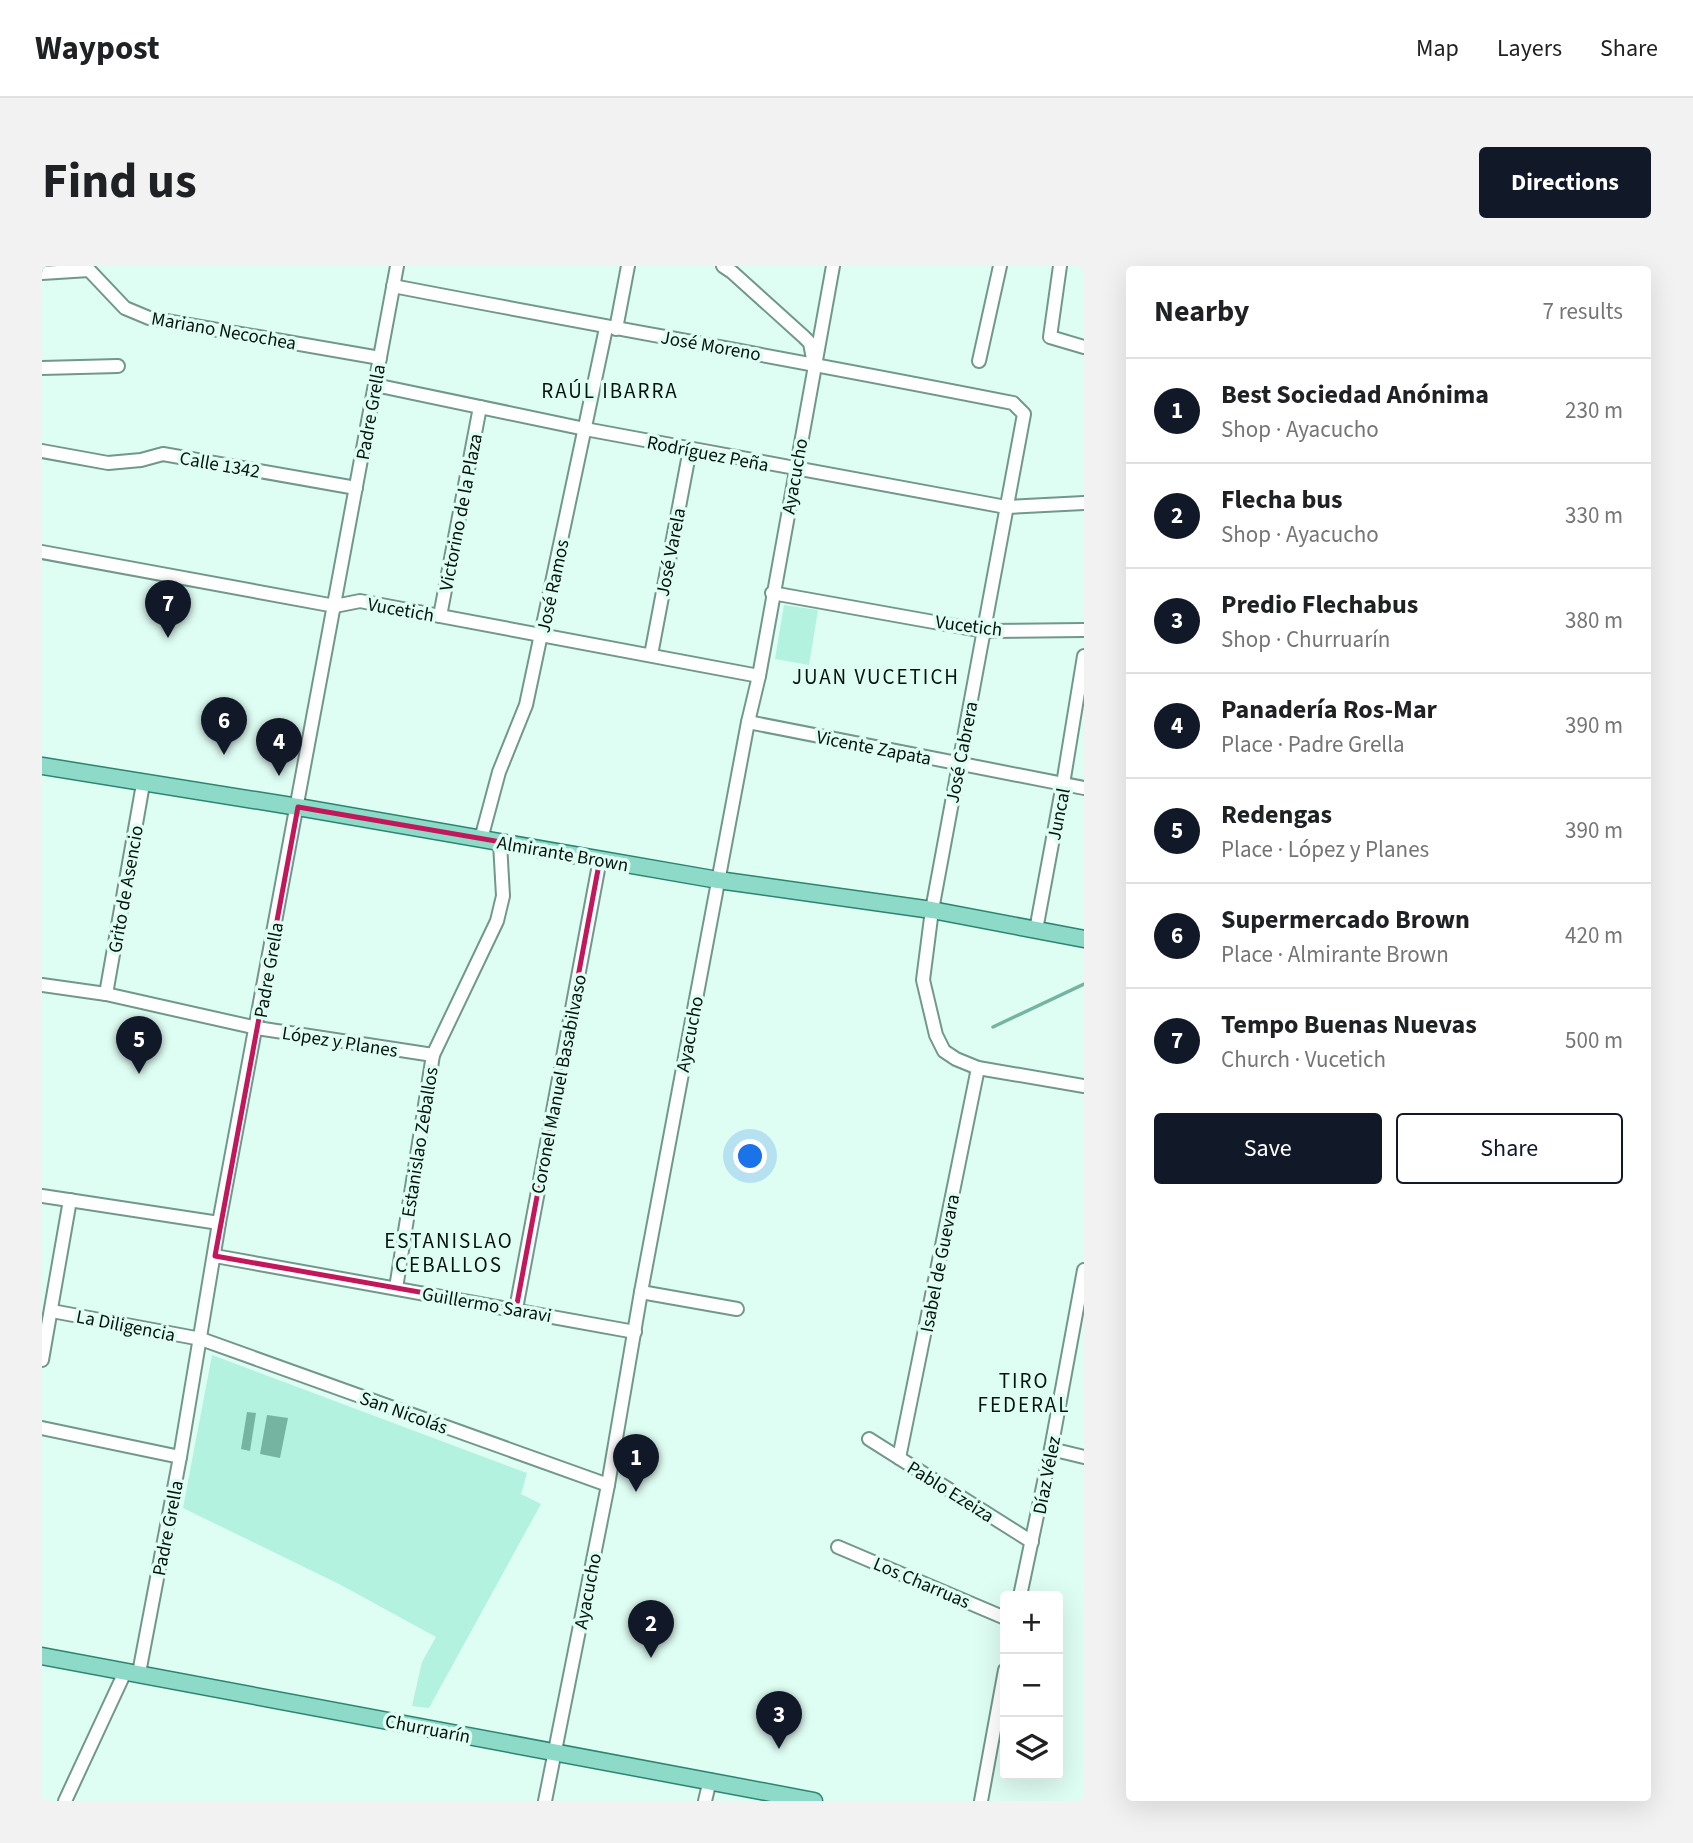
<!DOCTYPE html>
<html lang="en">
<head>
<meta charset="utf-8">
<style>
	:root { --surface:#fff; --page:#f2f2f2; --text:#202124; --muted:#757577; --line:#e0e0e0; --accent:#111827 }
	body { margin:0; font-family:"Source Sans 3",sans-serif; background:var(--page); color:var(--text) }
	.controls { position:absolute; right:21px; bottom:21px; display:grid; overflow:hidden; border-radius:7px; box-shadow:0 7px 28px #0002 }
	.controls button { width:63px; height:63px; display:grid; place-items:center; padding:0; border:0; border-bottom:2px solid var(--line); background:var(--surface); color:var(--text); font:35px sans-serif }
	.you { position:absolute; left:709px; top:891px; width:24px; height:24px; margin:-18px; border:5px solid #fff; border-radius:50%; background:#1a73e8; box-shadow:0 0 0 10px #1a73e833 }
	.badge { display:grid; place-items:center; width:46px; height:46px; border-radius:50%; background:var(--accent); color:#fff; font-size:23px; font-weight:700 }
	.pin { position:absolute; translate:-50% -58px; filter:drop-shadow(0 2px 4px #0008) }
	.pin::after { content:''; position:absolute; top:37px; width:24px; height:21px; background:inherit; clip-path:polygon(0 0,100% 0,50% 100%) }
	.list { margin:0; padding:0; list-style:none }
	h2 { display:flex; justify-content:space-between; align-items:center; height:91px; margin:0; padding:0 28px; font-size:30px }
	h2 small { font-size:23px; font-weight:400; color:var(--muted) }
	.list li { display:grid; grid-template-columns:46px 1fr auto; gap:21px; align-items:center; box-sizing:border-box; height:105px; padding:0 28px; border-top:2px solid var(--line) }
	.list b { display:block; font-size:26px; white-space:nowrap }
	.list p { margin:0; font-size:23px; white-space:nowrap; color:var(--muted) }
	.list em { font-size:23px; font-style:normal; color:var(--muted) }
	.actions { display:flex; gap:14px; padding:21px 28px }
	.actions a { flex:1; padding:16px 0; border:2px solid var(--accent); border-radius:7px; text-align:center; font-size:24px; color:var(--accent) }
	.actions .main { background:var(--accent); color:#fff }
	.icon { flex:none; width:38px; height:38px; fill:none; stroke:currentColor; stroke-width:2; stroke-linecap:round; stroke-linejoin:round }
	.map { position:relative; flex:none; width:1042px; height:1535px; overflow:hidden; border-radius:7px }
	header { display:flex; align-items:center; gap:42px; box-sizing:border-box; height:98px; padding:0 35px; background:var(--surface); border-bottom:2px solid var(--line) }
	header strong { font-size:33px }
	nav { display:flex; gap:38px; margin-inline-start:auto; font-size:24px }
	.intro { display:flex; align-items:center; justify-content:space-between; box-sizing:border-box; height:168px; padding:0 42px }
	h1 { margin:0; font-size:49px }
	.button { padding:18px 32px; border-radius:7px; background:var(--accent); color:#fff; font-size:24px; font-weight:700 }
	main { display:flex; gap:42px; padding:0 42px }
	aside { flex:1; background:var(--surface); border-radius:7px; box-shadow:0 7px 28px #0002 }
	.map>svg:first-child { display:block }
	.green { fill:#b2f2df }
	.water { fill:#74b4a1 }
	.lines { fill:none; stroke-linecap:round; stroke-linejoin:round }
	.stream { stroke:#74b4a1; stroke-width:3.5 }
	.minor-casing { stroke:#72978c; stroke-width:16 }
	.major-casing { stroke:#2d846f; stroke-width:19 }
	.minor { stroke:#fff; stroke-width:12 }
	.major { stroke:#8edac8; stroke-width:16 }
	.marked { fill:none; stroke:#c2185b; stroke-width:5; stroke-linejoin:round }
	.labels { text-anchor:middle; stroke-width:7; stroke-linejoin:round; paint-order:stroke }
	.street-label { font-size:19px; fill:#05130f; stroke:#defdf3 }
	.neighbourhood-label { font-size:21px; letter-spacing:2px; fill:#05130f; stroke:#defdf3 }
</style>
</head>
<body>
<header>
<strong>Waypost</strong>
<nav><a>Map</a><a>Layers</a><a>Share</a></nav>
</header>
<div class="intro"><h1>Find us</h1><a class="button">Directions</a></div>
<main>
<div class="map">
<svg width="1042" height="1535" viewBox="0 0 1042 1535">
	<rect width="100%" height="100%" fill="#defdf3"/>
	<!-- green -->
	<g class="green">
		<polygon points="742,339 776,344 767,399 733,393"/>
		<polygon points="170,1089 485,1207 479,1228 499,1238 387,1442 370,1440 380,1396 394,1371 299,1319 141,1242"/>
	</g>
	<!-- water -->
	<g class="water">
		<polygon points="205,1146 214,1147 208,1185 199,1183"/>
		<polygon points="225,1149 246,1152 238,1192 218,1188"/>
	</g>
	<g class="lines">
		<!-- stream -->
		<polyline class="stream" points="951,761 1042,718"/>
		<!-- minor casing -->
		<g class="minor-casing">
			<g id="minor">
				<polyline points="681,0 690,6 762,71 768,77 771,93"/>
				<polyline points="1018,0 1008,71 1042,81"/>
				<polyline points="0,7 47,4 83,42 107,52 338,92"/>
				<path d="M351 20C558 60 765 96 971 137L982 148 890 644 881 714 894 769 902 785 914 793 936 802 1042 820"/>
				<polyline points="574,63 586,0"/>
				<polyline points="937,95 958,0"/>
				<polyline points="0,102 76,100"/>
				<polyline points="333,119 543,163 964,241 1042,237"/>
				<polyline points="0,185 66,197 99,194 121,188 314,222"/>
				<polyline points="0,286 293,340 318,335 717,410"/>
				<polyline points="730,327 942,365 1042,364"/>
				<polyline points="398,350 438,141"/>
				<polyline points="609,389 648,183"/>
				<polyline points="706,456 1042,522"/>
				<polyline points="439,573 457,506 484,439 564,62"/>
				<polyline points="994,664 1021,518 1042,390"/>
				<polyline points="0,719 64,728 215,762 391,789"/>
				<polyline points="64,728 101,518"/>
				<polyline points="0,930 177,957"/>
				<polyline points="173,990 593,1066"/>
				<polyline points="354,1022 391,789 455,655 461,630 458,577"/>
				<polyline points="599,1026 695,1043"/>
				<polyline points="474,1043 558,593"/>
				<polyline points="10,1045 159,1073 566,1219"/>
				<polyline points="0,1094 28,934"/>
				<polyline points="0,1162 138,1191"/>
				<polyline points="827,1173 990,1276"/>
				<polyline points="1009,1183 1042,1191"/>
				<polyline points="857,1192 936,802"/>
				<polyline points="796,1281 963,1352"/>
				<polyline points="978,1330 1009,1183 1042,1004"/>
				<polyline points="97,1407 138,1191 177,957 355,0"/>
				<polyline points="23,1535 83,1406"/>
				<polyline points="503,1535 566,1219 599,1026 706,456 717,410 791,0"/>
				<polyline points="663,1535 668,1514"/>
				<polyline points="939,1535 963,1404"/>
			</g>
		</g>
		<!-- major casing -->
		<g class="major-casing">
			<g id="major">
				<polyline points="0,500 256,541 676,614 890,644 1042,673"/>
				<polyline points="0,1390 772,1535"/>
			</g>
		</g>
		<!-- minor -->
		<use href="#minor" class="minor"/>
		<!-- major -->
		<use href="#major" class="major"/>
	</g>
	<!-- marked area -->
	<path class="marked" d="M256 541 558 593 474 1043 173 990Z"/>
	<g class="labels">
		<!-- street labels -->
		<g class="street-label">
			<text transform="translate(182 64) rotate(10)" y="7">Mariano Necochea</text>
			<text transform="translate(669 79) rotate(10)" y="7">José Moreno</text>
			<text transform="translate(328 146) rotate(-80)" y="7">Padre Grella</text>
			<text transform="translate(666 187) rotate(11)" y="7">Rodríguez Peña</text>
			<text transform="translate(178 198) rotate(10)" y="7">Calle 1342</text>
			<text transform="translate(752 210) rotate(-80)" y="7">Ayacucho</text>
			<text transform="translate(418 246) rotate(-79)" y="7">Victorino de la Plaza</text>
			<text transform="translate(628 286) rotate(-79)" y="7">José Varela</text>
			<text transform="translate(510 320) rotate(-78)" y="7">José Ramos</text>
			<text transform="translate(359 343) rotate(10)" y="7">Vucetich</text>
			<text transform="translate(927 359) rotate(7)" y="7">Vucetich</text>
			<text transform="translate(832 481) rotate(11)" y="7">Vicente Zapata</text>
			<text transform="translate(919 486) rotate(-79)" y="7">José Cabrera</text>
			<text transform="translate(1016 548) rotate(-79)" y="7">Juncal</text>
			<text transform="translate(521 587) rotate(10)" y="7">Almirante Brown</text>
			<text transform="translate(83 623) rotate(-80)" y="7">Grito de Asencio</text>
			<text transform="translate(226 704) rotate(-80)" y="7">Padre Grella</text>
			<text transform="translate(647 768) rotate(-79)" y="7">Ayacucho</text>
			<text transform="translate(298 775) rotate(9)" y="7">López y Planes</text>
			<text transform="translate(516 818) rotate(-79)" y="7">Coronel Manuel Basabilvaso</text>
			<text transform="translate(377 876) rotate(-81)" y="7">Estanislao Zeballos</text>
			<text transform="translate(897 997) rotate(-79)" y="7">Isabel de Guevara</text>
			<text transform="translate(445 1038) rotate(10)" y="7">Guillermo Saravi</text>
			<text transform="translate(84 1059) rotate(11)" y="7">La Diligencia</text>
			<text transform="translate(362 1146) rotate(20)" y="7">San Nicolás</text>
			<text transform="translate(1004 1209) rotate(-79)" y="7">Díaz Vélez</text>
			<text transform="translate(909 1225) rotate(32)" y="7">Pablo Ezeiza</text>
			<text transform="translate(125 1262) rotate(-79)" y="7">Padre Grella</text>
			<text transform="translate(880 1316) rotate(23)" y="7">Los Charruas</text>
			<text transform="translate(545 1325) rotate(-79)" y="7">Ayacucho</text>
			<text transform="translate(386 1462) rotate(11)" y="7">Churruarín</text>
		</g>
		<!-- neighbourhood labels -->
		<g class="neighbourhood-label">
			<text x="568" y="132">RAÚL IBARRA</text>
			<text x="834" y="418">JUAN VUCETICH</text>
			<text x="407" y="982">ESTANISLAO<tspan x="407" dy="24">CEBALLOS</tspan></text>
			<text x="982" y="1122">TIRO<tspan x="982" dy="24">FEDERAL</tspan></text>
		</g>
	</g>
</svg>
<div class="controls">
<button>+</button>
<button>−</button>
<button><svg class="icon" aria-label="layers" viewBox="0 0 24 24"><path d="M12 4l9 5-9 5-9-5zM3 14l9 5 9-5"/></svg></button>
</div>
<div class="you"></div>
<div class="pin badge" style="left:594px;top:1226px">1</div>
<div class="pin badge" style="left:609px;top:1392px">2</div>
<div class="pin badge" style="left:737px;top:1483px">3</div>
<div class="pin badge" style="left:237px;top:510px">4</div>
<div class="pin badge" style="left:97px;top:808px">5</div>
<div class="pin badge" style="left:182px;top:489px">6</div>
<div class="pin badge" style="left:126px;top:372px">7</div>
</div>
<aside>
<h2>Nearby<small>7 results</small></h2>
<ul class="list">
<li><span class="badge">1</span><div><b>Best Sociedad Anónima</b><p>Shop · Ayacucho</p></div><em>230 m</em></li>
<li><span class="badge">2</span><div><b>Flecha bus</b><p>Shop · Ayacucho</p></div><em>330 m</em></li>
<li><span class="badge">3</span><div><b>Predio Flechabus</b><p>Shop · Churruarín</p></div><em>380 m</em></li>
<li><span class="badge">4</span><div><b>Panadería Ros-Mar</b><p>Place · Padre Grella</p></div><em>390 m</em></li>
<li><span class="badge">5</span><div><b>Redengas</b><p>Place · López y Planes</p></div><em>390 m</em></li>
<li><span class="badge">6</span><div><b>Supermercado Brown</b><p>Place · Almirante Brown</p></div><em>420 m</em></li>
<li><span class="badge">7</span><div><b>Tempo Buenas Nuevas</b><p>Church · Vucetich</p></div><em>500 m</em></li>
</ul>
<div class="actions"><a class="main">Save</a><a>Share</a></div>
</aside>
</main>
</body>
</html>
